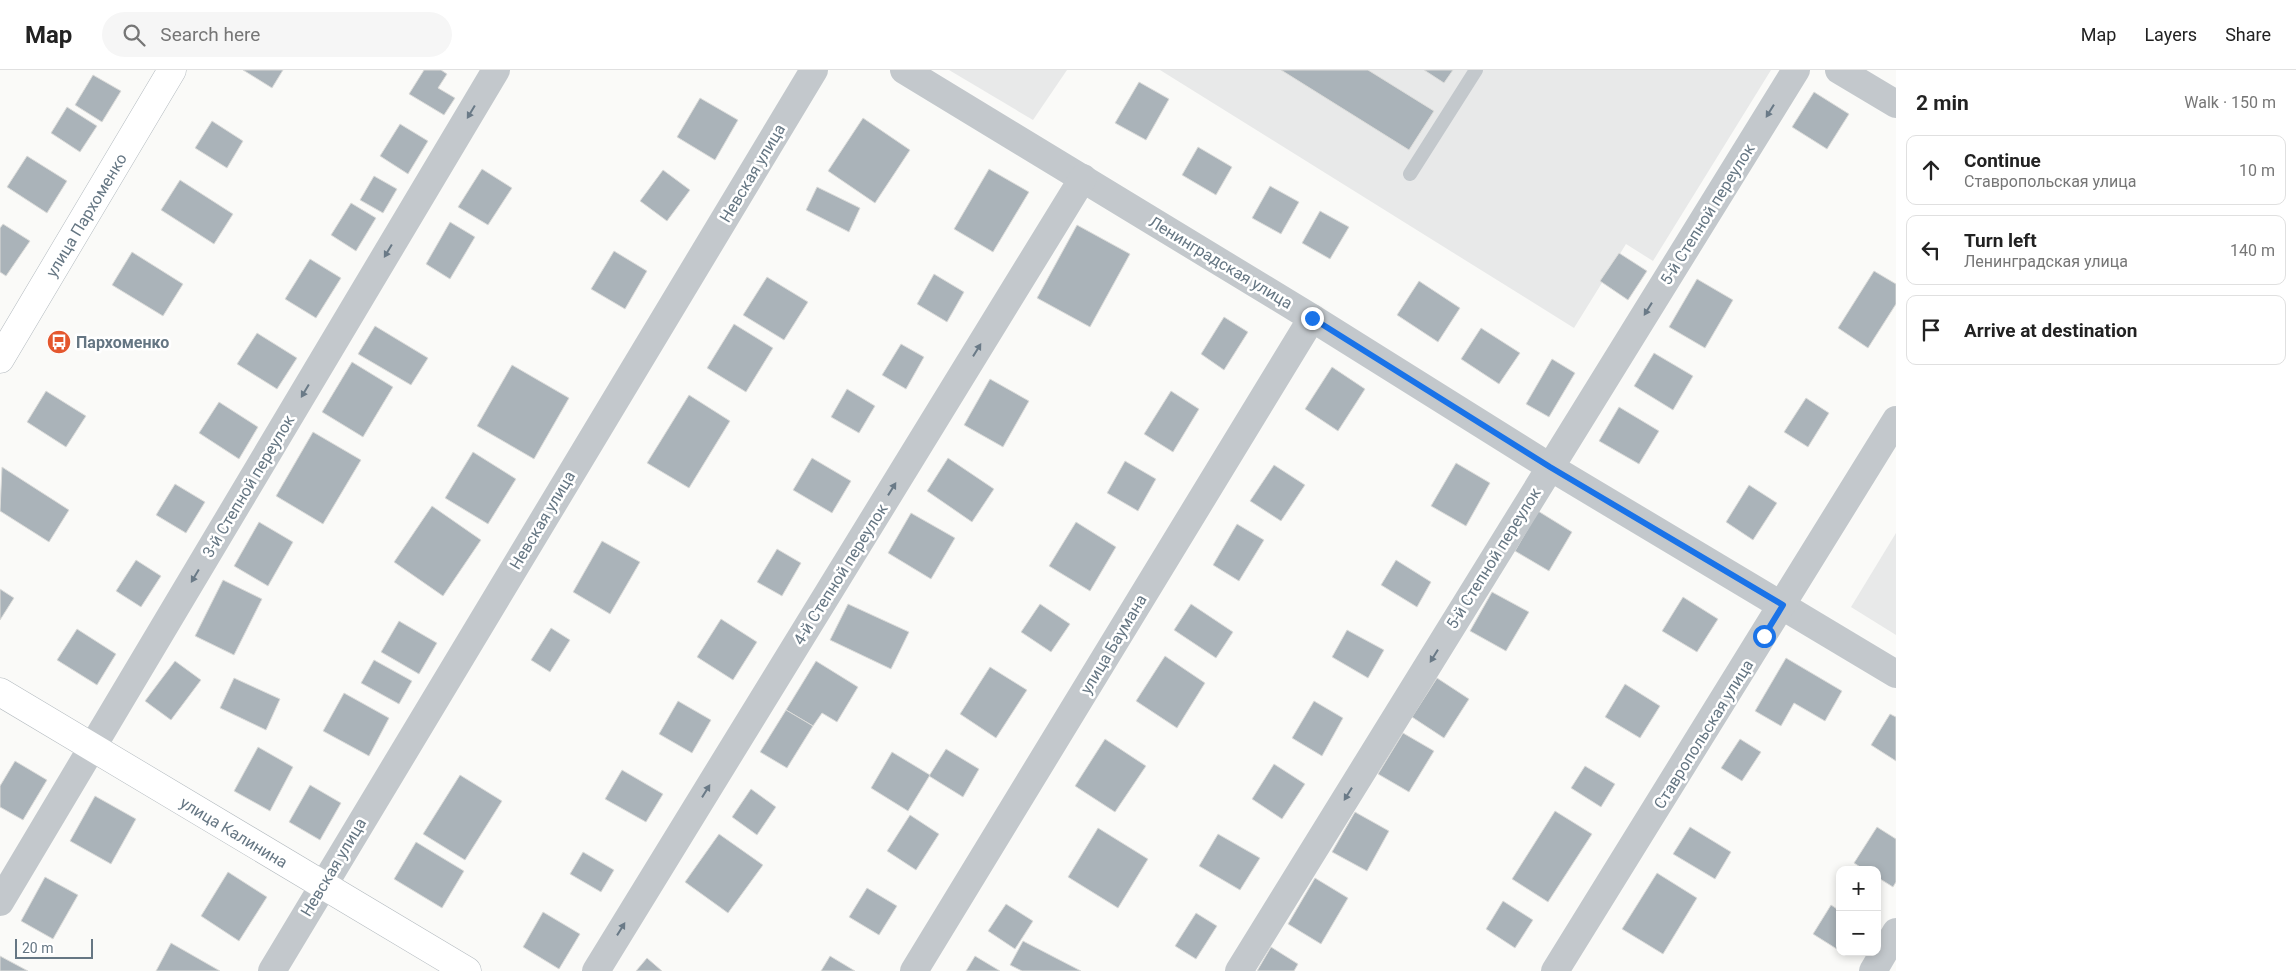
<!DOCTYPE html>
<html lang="en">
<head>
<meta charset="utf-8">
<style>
	:root { --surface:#fff; --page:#f6f6f6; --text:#222; --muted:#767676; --line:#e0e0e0 }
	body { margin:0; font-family:Roboto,sans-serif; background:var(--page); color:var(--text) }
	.controls { position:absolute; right:15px; bottom:15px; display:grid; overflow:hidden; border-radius:10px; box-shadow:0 2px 8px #0003 }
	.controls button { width:45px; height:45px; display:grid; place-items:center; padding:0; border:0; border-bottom:1px solid var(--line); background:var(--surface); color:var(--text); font:25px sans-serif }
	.scale { position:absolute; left:15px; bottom:12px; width:78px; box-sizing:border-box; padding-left:5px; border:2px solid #657683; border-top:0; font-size:14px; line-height:18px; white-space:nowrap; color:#657683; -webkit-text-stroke:4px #fff; paint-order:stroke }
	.stop { position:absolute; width:15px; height:15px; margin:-11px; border:4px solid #1a73e8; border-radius:50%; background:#fff }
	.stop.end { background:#1a73e8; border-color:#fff; box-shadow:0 1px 5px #0008 }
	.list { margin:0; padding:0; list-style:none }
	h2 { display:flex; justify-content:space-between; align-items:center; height:65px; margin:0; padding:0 20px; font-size:21px }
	h2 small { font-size:16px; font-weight:400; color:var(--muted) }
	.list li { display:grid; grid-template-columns:32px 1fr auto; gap:15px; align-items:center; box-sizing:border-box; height:70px; margin:0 10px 10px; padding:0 10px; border:1px solid var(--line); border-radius:10px }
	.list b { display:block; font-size:19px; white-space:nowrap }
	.list p { margin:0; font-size:16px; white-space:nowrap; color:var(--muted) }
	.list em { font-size:16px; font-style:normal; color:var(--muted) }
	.icon { flex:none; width:28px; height:28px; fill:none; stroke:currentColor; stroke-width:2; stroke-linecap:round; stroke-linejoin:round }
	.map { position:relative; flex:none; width:1896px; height:901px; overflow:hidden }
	header { display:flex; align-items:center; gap:30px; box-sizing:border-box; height:70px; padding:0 25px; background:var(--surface); border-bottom:1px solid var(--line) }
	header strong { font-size:24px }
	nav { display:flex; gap:28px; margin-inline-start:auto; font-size:18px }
	.search { width:350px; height:45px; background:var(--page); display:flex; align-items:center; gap:12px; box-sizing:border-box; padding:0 18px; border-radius:28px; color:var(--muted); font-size:19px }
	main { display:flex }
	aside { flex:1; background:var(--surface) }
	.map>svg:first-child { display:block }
	.built { fill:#e8e9e9 }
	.building { fill:#aab3b9; stroke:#dcdcda }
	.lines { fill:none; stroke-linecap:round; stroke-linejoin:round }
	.secondary-casing { stroke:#b3babf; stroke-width:29 }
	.lane { stroke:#c3c8cc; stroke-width:14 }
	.street { stroke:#c3c8cc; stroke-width:28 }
	.secondary { stroke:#fff; stroke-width:28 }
	.oneway { fill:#6a7a87 }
	.route { stroke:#1a73e8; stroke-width:6 }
	.labels { text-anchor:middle; stroke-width:5; stroke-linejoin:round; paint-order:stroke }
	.street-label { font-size:16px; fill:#657683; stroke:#fff }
	.poi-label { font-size:16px; font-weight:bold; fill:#657683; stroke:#fff; text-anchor:start }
</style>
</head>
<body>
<header>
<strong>Map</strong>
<div class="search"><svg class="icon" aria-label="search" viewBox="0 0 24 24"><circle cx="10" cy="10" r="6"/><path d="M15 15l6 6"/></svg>Search here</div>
<nav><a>Map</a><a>Layers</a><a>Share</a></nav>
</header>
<main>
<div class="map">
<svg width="1896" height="901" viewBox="0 0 1896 901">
	<rect width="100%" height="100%" fill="#fafaf8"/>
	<!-- built -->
	<g class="built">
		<polygon points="949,0 1067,0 1033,50"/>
		<polygon points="1160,0 1771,0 1653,191 1626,174 1574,258"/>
		<polygon points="1896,463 1896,565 1851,537"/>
	</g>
	<!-- building -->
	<g class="building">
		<polygon points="243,0 283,0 272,18"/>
		<polygon points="424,0 441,0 447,4 438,18 455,28 444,45 409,24"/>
		<polygon points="1281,0 1368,0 1434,41 1409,80"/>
		<polygon points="1424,0 1453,0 1444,13"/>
		<polygon points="93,5 121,21 102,52 75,35"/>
		<polygon points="1139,12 1169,29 1146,70 1115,53"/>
		<polygon points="1814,22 1849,44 1827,79 1792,57"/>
		<polygon points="700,28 738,50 715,90 677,67"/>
		<polygon points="67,37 97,56 80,82 51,63"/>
		<polygon points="863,48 910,80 875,133 828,101"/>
		<polygon points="212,51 243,71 227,98 195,78"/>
		<polygon points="400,54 428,71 408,104 380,86"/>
		<polygon points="1198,77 1232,97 1216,125 1182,105"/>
		<polygon points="27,86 67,111 47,143 7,117"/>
		<polygon points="482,99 512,118 488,155 458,137"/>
		<polygon points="989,99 1029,122 993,182 954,159"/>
		<polygon points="663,100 690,120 667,151 640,131"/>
		<polygon points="374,106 397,119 383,143 360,130"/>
		<polygon points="180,110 233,144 214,174 161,140"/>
		<polygon points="1270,116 1299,132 1281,164 1252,148"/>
		<polygon points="817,117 860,138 849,162 806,140"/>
		<polygon points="351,133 376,148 356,181 331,165"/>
		<polygon points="1320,141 1349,157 1330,189 1302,173"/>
		<polygon points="450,152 475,167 450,209 426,194"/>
		<polygon points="3,154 30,171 6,206 0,202 0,158"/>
		<polygon points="1077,155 1130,184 1090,257 1037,228"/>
		<polygon points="614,181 647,201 625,239 591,219"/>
		<polygon points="132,182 183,214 163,246 112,215"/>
		<polygon points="1619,183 1647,201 1628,230 1600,211"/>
		<polygon points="310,189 341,208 316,248 285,229"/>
		<polygon points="1874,201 1896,214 1896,234 1868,278 1838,258"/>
		<polygon points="934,204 964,222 947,252 917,234"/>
		<polygon points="767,207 808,232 784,270 743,245"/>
		<polygon points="1697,209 1733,230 1705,278 1669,257"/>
		<polygon points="1419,211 1460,238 1438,272 1397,245"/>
		<polygon points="1224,247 1248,262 1224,300 1201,284"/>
		<polygon points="734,254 773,278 746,322 707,298"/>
		<polygon points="375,256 428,288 411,315 358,284"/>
		<polygon points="1481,258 1520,283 1499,314 1461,289"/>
		<polygon points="257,263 297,288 277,319 237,294"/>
		<polygon points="901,274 924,287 906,319 882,305"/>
		<polygon points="1654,283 1693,306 1673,340 1634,316"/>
		<polygon points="1552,289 1575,303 1549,347 1526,334"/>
		<polygon points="352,292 393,317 363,367 322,342"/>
		<polygon points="512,295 569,328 534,389 477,356"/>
		<polygon points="1332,297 1365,319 1338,361 1305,339"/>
		<polygon points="990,309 1029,331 1003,377 964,355"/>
		<polygon points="847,319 875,336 859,363 831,347"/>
		<polygon points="46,321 86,346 66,377 27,352"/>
		<polygon points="1171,321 1199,339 1173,382 1144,364"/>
		<polygon points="689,325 730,351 689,418 647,393"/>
		<polygon points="1806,328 1829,343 1808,377 1784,362"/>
		<polygon points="219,332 258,357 239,389 199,363"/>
		<polygon points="1619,337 1659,361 1639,394 1599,371"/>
		<polygon points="313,362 361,390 323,454 276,426"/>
		<polygon points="473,382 516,409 488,454 445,428"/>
		<polygon points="812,388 851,411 832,443 793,420"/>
		<polygon points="948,388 994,419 972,452 927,421"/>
		<polygon points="1125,391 1156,409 1138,441 1107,423"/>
		<polygon points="1456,393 1490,413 1466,456 1431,436"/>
		<polygon points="1274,395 1305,415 1281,451 1250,431"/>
		<polygon points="2,397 69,440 49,472 0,441"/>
		<polygon points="175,414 205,432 186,463 156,445"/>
		<polygon points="1749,415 1777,433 1753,470 1726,452"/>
		<polygon points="432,436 481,470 443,526 394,492"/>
		<polygon points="1538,441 1572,462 1549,501 1515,481"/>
		<polygon points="911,443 955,468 931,509 888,483"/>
		<polygon points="259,452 293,472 268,516 234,496"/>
		<polygon points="1076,452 1116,477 1090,521 1049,496"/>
		<polygon points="1237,454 1264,470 1239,511 1213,495"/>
		<polygon points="602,471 640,492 610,544 573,522"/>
		<polygon points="777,479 801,493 782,526 757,512"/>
		<polygon points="136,490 161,506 141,537 116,521"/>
		<polygon points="1396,490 1431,512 1417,537 1381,515"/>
		<polygon points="223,510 262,529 234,585 195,566"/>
		<polygon points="0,519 14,528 0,550"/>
		<polygon points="1492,522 1529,542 1506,581 1470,561"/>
		<polygon points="1683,527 1718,549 1697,582 1662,561"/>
		<polygon points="848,534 909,562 891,599 830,570"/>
		<polygon points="1040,534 1070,554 1051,582 1021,562"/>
		<polygon points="1191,534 1233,562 1216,588 1174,560"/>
		<polygon points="721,549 757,572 733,610 697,587"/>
		<polygon points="399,551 437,573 419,604 381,582"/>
		<polygon points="551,558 570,570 550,602 531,590"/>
		<polygon points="77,559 116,584 97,615 57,590"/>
		<polygon points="1347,560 1384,580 1368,608 1332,587"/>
		<polygon points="1165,586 1205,613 1177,658 1136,631"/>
		<polygon points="1786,588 1842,621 1825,651 1794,633 1781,656 1755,641"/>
		<polygon points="374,590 412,611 399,634 361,613"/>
		<polygon points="175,591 201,610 171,650 145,631"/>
		<polygon points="816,591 858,617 837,652 822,643 813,656 786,640"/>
		<polygon points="990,597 1027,620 996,668 960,644"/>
		<polygon points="234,608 280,629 266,660 220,638"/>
		<polygon points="1437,608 1469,629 1444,668 1412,647"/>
		<polygon points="1625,614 1660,636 1640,668 1605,647"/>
		<polygon points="344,623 389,648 369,686 323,661"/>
		<polygon points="678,631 711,650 692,683 659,664"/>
		<polygon points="1314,631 1343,648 1322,686 1292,668"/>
		<polygon points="786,640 813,656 787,698 760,682"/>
		<polygon points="1890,644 1896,647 1896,691 1871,675"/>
		<polygon points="1403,663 1434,681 1409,722 1378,704"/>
		<polygon points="1105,669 1146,696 1115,742 1075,716"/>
		<polygon points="1740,669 1761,682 1742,711 1721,698"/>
		<polygon points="258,677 293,697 270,741 234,721"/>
		<polygon points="946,679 979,699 963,727 929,706"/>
		<polygon points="892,682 930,705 908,741 871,718"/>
		<polygon points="15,691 47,710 23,750 0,737 0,716"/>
		<polygon points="1274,694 1305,714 1282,749 1252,729"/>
		<polygon points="1585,696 1615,714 1601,737 1571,718"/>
		<polygon points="622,700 663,724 646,752 605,729"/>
		<polygon points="460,705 502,731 465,790 423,764"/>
		<polygon points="310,715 341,733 320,770 289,752"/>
		<polygon points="751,719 776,737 757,765 732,747"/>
		<polygon points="95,726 136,749 111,794 70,771"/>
		<polygon points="1555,741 1592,764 1548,832 1512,809"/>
		<polygon points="1355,742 1389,761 1367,801 1332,782"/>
		<polygon points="910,745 939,764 916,800 887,781"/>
		<polygon points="1690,757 1731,782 1715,809 1673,784"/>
		<polygon points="1877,757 1896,769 1896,812 1893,817 1877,807 1877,800 1865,800 1854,793"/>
		<polygon points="1098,758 1148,789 1118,838 1068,807"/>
		<polygon points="719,764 763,795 728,843 685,812"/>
		<polygon points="1218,764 1260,788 1240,820 1199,796"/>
		<polygon points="416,772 464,801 442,838 394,809"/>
		<polygon points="583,782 614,800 601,822 570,804"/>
		<polygon points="228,802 267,827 239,871 201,846"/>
		<polygon points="1657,803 1697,828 1663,884 1622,859"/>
		<polygon points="45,807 78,825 53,869 21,851"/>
		<polygon points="1315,808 1348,828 1321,874 1288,854"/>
		<polygon points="867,818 897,836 879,865 849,847"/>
		<polygon points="1503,831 1533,850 1515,878 1486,859"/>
		<polygon points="1006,834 1033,851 1015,879 988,861"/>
		<polygon points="1831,835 1840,841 1840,881 1813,864"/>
		<polygon points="543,842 580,864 559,899 523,877"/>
		<polygon points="1196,843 1217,856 1196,889 1175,876"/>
		<polygon points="1023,871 1081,901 1022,901 1010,895"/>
		<polygon points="171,873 220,901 156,901"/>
		<polygon points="1271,877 1298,894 1294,901 1257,901"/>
		<polygon points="0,886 28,901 0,901"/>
		<polygon points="830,886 855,901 821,901"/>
		<polygon points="975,886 1000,901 966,901"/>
		<polygon points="647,888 662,901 636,901"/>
	</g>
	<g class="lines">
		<!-- secondary casing -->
		<g class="secondary-casing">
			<g id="secondary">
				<polyline points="0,289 172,0"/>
				<polyline points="0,622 467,901"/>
			</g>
		</g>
		<!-- lane -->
		<polyline class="lane" points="1410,104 1476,0"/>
		<!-- street -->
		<g class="street">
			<polyline points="904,0 1312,248 1550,397 1896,604"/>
			<polyline points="1839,0 1896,34"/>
			<polyline points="0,832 496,0"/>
			<polyline points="272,901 814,0"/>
			<polyline points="596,901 1083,108"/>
			<polyline points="914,901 1312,248"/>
			<polyline points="1239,901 1796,0"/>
			<polyline points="1555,901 1896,350"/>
			<polyline points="1873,901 1896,862"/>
		</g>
		<!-- secondary -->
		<use href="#secondary" class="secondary"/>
	</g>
	<!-- one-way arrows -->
	<defs><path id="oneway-solid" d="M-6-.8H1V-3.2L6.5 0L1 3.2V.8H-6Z" transform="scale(1.25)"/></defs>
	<g class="oneway">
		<use href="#oneway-solid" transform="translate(1770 41) rotate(122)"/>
		<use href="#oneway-solid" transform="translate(471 42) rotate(121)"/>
		<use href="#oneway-solid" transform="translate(388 181) rotate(121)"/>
		<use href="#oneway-solid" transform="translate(1648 239) rotate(122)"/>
		<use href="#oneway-solid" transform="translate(977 280) rotate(-58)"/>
		<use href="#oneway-solid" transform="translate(305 321) rotate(121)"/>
		<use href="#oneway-solid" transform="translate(892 419) rotate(-58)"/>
		<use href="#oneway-solid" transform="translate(195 506) rotate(121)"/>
		<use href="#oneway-solid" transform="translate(1434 586) rotate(122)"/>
		<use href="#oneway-solid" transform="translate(706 721) rotate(-58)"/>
		<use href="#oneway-solid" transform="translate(1348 724) rotate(122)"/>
		<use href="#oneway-solid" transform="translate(621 859) rotate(-58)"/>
	</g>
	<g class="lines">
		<!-- route -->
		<polyline class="route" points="1312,248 1550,397 1783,535 1764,566"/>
	</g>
	<!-- icons -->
	<defs>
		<g id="bus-disc" transform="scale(1.25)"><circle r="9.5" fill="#e4572e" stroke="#fff"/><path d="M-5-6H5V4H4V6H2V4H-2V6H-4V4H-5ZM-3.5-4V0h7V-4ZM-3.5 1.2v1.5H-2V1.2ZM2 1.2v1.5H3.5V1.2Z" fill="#fff"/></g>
	</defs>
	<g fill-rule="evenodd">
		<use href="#bus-disc" x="59" y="272"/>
	</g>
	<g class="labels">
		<!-- street labels -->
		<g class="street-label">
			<text transform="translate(752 103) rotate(-59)" y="6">Невская улица</text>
			<text transform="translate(1707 144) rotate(-58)" y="6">5-й Степной переулок</text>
			<text transform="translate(86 145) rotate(-59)" y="6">улица Пархоменко</text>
			<text transform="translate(1221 192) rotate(31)" y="6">Ленинградская улица</text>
			<text transform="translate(248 416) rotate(-59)" y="6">3-й Степной переулок</text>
			<text transform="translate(542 450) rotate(-59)" y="6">Невская улица</text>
			<text transform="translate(1493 488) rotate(-58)" y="6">5-й Степной переулок</text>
			<text transform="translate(840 504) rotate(-58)" y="6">4-й Степной переулок</text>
			<text transform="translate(1113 574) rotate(-59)" y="6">улица Баумана</text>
			<text transform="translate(1703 664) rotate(-58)" y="6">Ставропольская улица</text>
			<text transform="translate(234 762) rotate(31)" y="6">улица Калинина</text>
			<text transform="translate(333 797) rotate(-59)" y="6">Невская улица</text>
		</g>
		<!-- poi labels -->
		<g class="poi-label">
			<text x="76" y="278">Пархоменко</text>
		</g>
	</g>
</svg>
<div class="controls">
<button>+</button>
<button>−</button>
</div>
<div class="scale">20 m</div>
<div class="stop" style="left:1764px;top:566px"></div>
<div class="stop end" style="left:1312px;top:248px"></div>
</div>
<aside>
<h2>2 min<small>Walk · 150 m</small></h2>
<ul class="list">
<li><svg class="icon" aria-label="ahead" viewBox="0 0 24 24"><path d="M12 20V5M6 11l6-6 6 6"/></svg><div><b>Continue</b><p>Ставропольская улица</p></div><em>10 m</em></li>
<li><svg class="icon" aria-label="left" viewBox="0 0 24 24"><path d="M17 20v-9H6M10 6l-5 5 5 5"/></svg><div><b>Turn left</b><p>Ленинградская улица</p></div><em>140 m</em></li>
<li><svg class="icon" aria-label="arrive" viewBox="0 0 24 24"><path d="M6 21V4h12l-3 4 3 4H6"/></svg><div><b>Arrive at destination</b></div></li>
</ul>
</aside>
</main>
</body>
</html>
